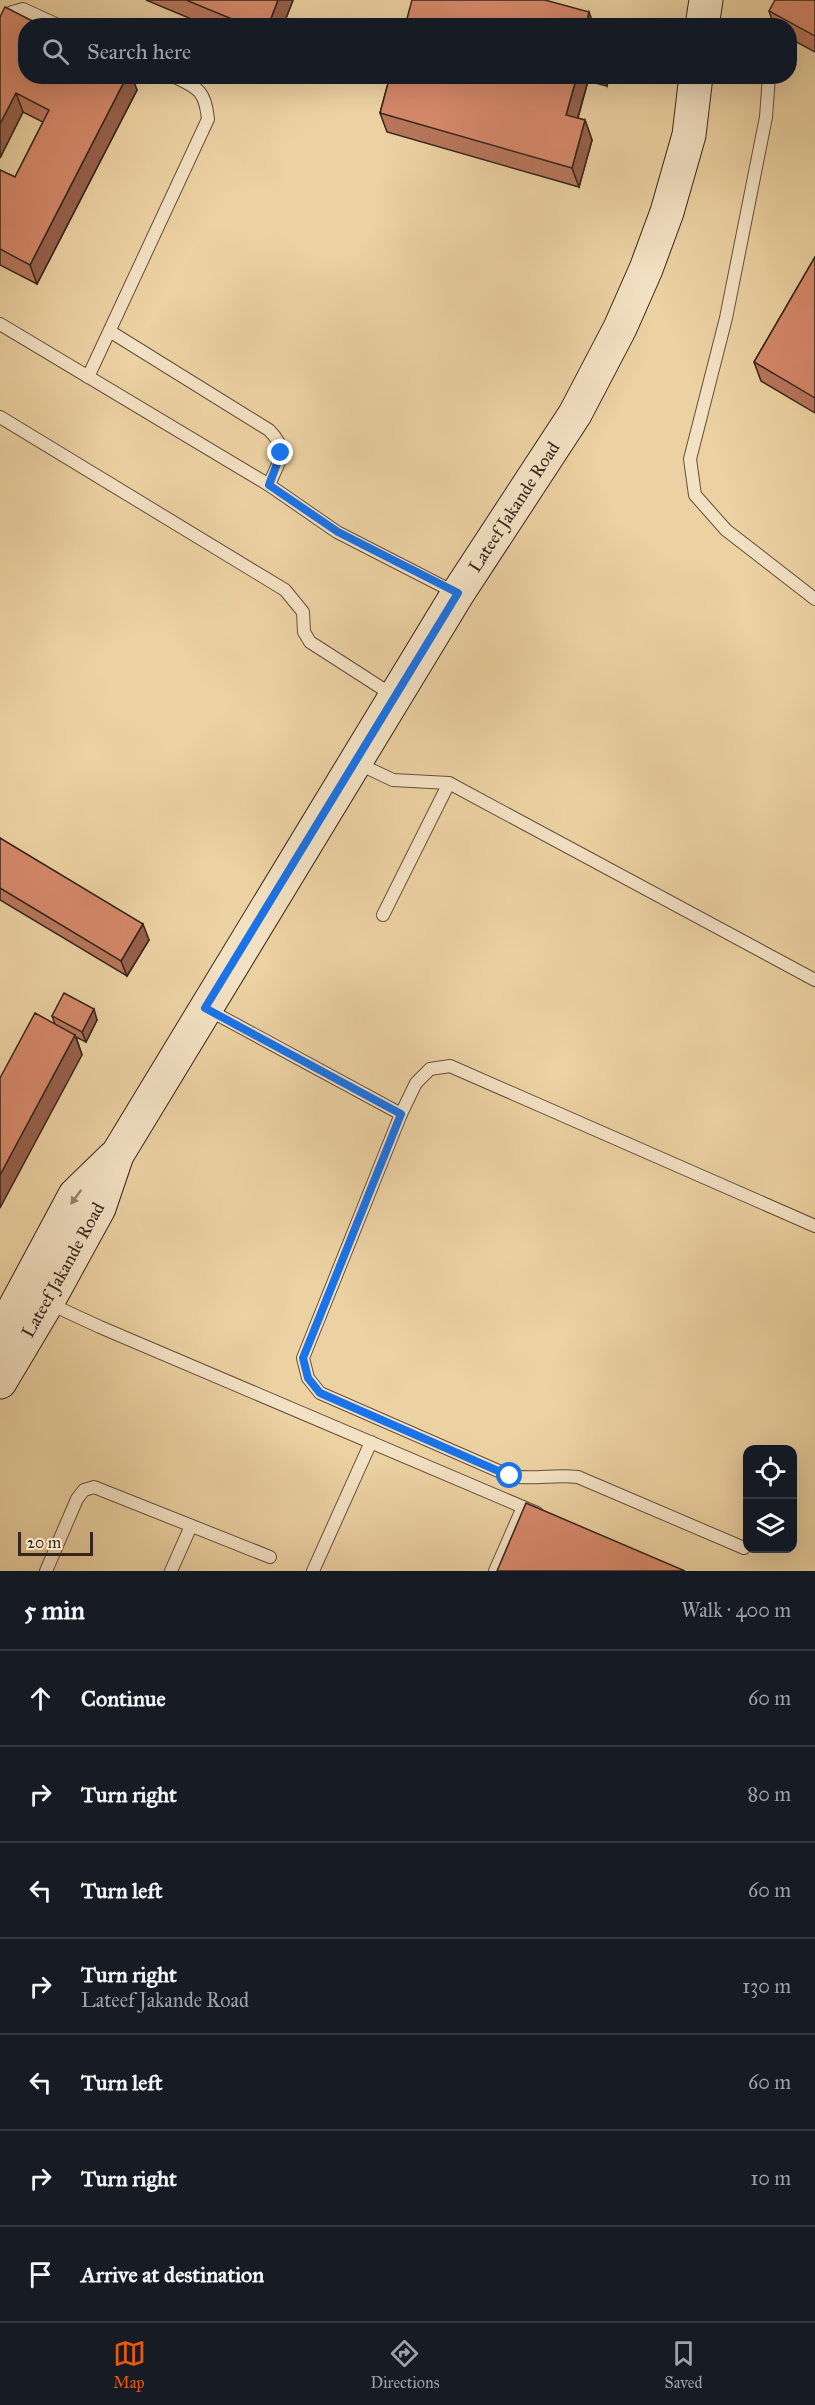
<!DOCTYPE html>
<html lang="en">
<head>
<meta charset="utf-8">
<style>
	:root { --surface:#171b24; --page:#242831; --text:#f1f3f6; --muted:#9ea1a6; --line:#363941; --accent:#ea580c }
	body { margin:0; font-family:"IM FELL Great Primer",serif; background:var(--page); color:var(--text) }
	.controls { position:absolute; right:18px; bottom:18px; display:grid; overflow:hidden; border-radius:12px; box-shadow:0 6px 24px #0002 }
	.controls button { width:54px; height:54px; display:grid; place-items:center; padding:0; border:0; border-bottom:2px solid var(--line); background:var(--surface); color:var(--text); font:30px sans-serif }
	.scale { position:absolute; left:18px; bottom:15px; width:75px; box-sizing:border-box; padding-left:6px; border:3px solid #36251a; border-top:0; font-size:16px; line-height:21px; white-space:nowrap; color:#36251a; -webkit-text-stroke:4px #f3e1c3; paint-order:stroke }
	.stop { position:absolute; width:18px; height:18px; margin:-14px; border:4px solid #1a73e8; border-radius:50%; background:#fff }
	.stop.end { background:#1a73e8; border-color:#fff; box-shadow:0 2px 6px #0008 }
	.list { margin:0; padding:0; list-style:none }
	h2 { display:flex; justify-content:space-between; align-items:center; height:78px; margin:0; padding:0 24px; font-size:26px }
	h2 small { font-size:20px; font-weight:400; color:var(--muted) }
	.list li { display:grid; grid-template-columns:39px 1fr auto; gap:18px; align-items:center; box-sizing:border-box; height:96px; padding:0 24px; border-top:2px solid var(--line) }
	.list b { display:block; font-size:22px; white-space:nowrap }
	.list p { margin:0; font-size:20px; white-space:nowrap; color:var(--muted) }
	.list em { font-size:20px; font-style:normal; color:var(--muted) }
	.icon { flex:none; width:33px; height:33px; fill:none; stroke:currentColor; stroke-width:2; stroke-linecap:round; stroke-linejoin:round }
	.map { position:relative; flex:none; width:815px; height:1571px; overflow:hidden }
	.search { position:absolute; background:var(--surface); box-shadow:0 6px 24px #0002; left:18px; right:18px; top:18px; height:66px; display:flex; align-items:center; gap:15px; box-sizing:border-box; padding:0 21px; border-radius:24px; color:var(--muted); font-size:22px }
	.sheet { height:750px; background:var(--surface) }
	nav { display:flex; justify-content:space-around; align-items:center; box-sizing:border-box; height:84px; border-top:2px solid var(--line); background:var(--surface); font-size:16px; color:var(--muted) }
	nav a { display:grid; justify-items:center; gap:3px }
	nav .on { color:var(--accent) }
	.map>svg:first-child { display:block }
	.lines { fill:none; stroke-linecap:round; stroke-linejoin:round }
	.service-casing { stroke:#64503c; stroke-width:14 }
	.secondary-casing { stroke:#36251a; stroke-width:35 }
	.service { stroke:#f3e1c3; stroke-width:12 }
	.secondary { stroke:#f3e1c3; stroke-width:33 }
	.wall { fill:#b8765c; stroke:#36251a; stroke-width:1.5 }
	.shaded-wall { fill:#96604b; stroke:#36251a; stroke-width:1.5 }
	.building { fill:#d6896b; stroke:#36251a; stroke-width:1.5 }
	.oneway { fill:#94836e }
	.route { stroke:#1a73e8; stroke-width:8 }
	.labels { text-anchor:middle; stroke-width:4.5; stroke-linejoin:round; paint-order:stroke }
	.street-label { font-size:18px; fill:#36251a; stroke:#f3e1c3 }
</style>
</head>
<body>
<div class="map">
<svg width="815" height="1571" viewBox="0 0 815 1571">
	<rect width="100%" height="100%" fill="#ecd1a2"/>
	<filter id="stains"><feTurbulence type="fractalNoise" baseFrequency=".00333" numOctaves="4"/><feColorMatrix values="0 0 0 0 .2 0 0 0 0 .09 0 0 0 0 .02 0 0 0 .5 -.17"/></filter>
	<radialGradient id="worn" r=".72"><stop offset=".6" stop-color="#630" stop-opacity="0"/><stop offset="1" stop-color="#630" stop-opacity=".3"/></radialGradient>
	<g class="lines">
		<!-- service casing -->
		<g class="service-casing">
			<g id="service">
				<polyline points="0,37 12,12 23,9 60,26"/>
				<polyline points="769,76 766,117 726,318 690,459 695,495 726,530 815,599"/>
				<polyline points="0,324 269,485 337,532 456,593"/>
				<path d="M111 332 269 430C290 451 279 460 269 485"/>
				<path d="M88 377 208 119C205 90 198 88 173 76"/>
				<polyline points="0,417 285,590 303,612 304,632 310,642 394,696"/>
				<polyline points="357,763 393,780 449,783 815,980"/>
				<polyline points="383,915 449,783"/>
				<polyline points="207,1009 401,1114"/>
				<polyline points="48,1303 100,1327 537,1513"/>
				<path d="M744 1548 578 1477C555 1474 533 1480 510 1476L320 1393 308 1378 303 1358 401 1114 416 1083 430 1069 450 1066 815 1226"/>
				<polyline points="46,1571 77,1499 84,1490 94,1487 270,1557"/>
				<polyline points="171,1571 191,1526"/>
				<polyline points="313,1571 371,1442"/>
				<polyline points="495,1571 523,1507"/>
			</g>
		</g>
		<!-- secondary casing -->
		<g class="secondary-casing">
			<g id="secondary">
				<polyline points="702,26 706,0"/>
				<polyline points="0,1335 75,1195 113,1158"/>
				<polyline points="0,1382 47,1303 99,1208 117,1155 458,593 575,414 620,328 646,269 667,212 689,135 696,76"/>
			</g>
		</g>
		<!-- service -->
		<use href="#service" class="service"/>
		<!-- secondary -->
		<use href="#secondary" class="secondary"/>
	</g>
	<!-- wall -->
	<g class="wall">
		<polygon points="146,0 293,0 283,26 208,26"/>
		<polygon points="815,0 815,52 789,38 789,26 774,26 769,11"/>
		<polygon points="0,17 137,90 37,284 0,265 0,170 15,177 43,122 23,112 0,158"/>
		<polygon points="390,76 609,76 607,86 588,81 578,118 585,120 592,140 579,187 387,132 380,113"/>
		<polygon points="815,257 815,413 761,381 754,362"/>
		<polygon points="0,838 149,940 127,976 0,900"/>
		<polygon points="52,1016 97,1020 86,1042 76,1037 82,1055 55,1024"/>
	</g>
	<!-- shaded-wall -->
	<g class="shaded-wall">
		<polygon points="278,0 293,0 283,26 268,26"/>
		<polygon points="589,12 594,26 586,26"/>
		<polygon points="127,76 132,76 137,90 37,284 30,265"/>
		<polygon points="577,76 587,76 588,81 573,134 566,115"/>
		<polygon points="603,76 609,76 607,86"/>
		<polygon points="16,93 23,112 0,158 0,124"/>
		<polygon points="585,120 592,140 579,187 572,168"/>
		<polygon points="143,924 149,940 127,976 121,961"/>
		<polygon points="94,1009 97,1020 86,1042 82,1032"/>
		<polygon points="75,1035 82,1055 0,1208 0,1175"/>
	</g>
	<!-- building -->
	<g class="building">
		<polygon points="186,0 278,0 268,26 249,26"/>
		<polygon points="412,0 545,0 589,12 586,26 405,26"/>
		<polygon points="775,0 815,0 815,36 769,11"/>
		<polygon points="5,7 42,26 26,26 26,76 127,76 30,265 0,249 0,170 15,177 49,110 16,93 0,124 0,17"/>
		<polygon points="390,76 577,76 566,115 585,120 572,168 380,113"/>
		<polygon points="815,257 815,398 754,362"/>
		<polygon points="0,838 143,924 121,961 0,888"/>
		<polygon points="64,993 94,1009 82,1032 52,1016"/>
		<polygon points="35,1013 75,1035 0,1175 0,1078"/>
		<polygon points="526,1503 685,1571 497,1571"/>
	</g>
	<!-- one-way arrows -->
	<defs><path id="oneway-solid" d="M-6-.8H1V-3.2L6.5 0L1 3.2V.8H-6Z" transform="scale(1.5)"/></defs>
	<use class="oneway" href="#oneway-solid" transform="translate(76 1197) rotate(126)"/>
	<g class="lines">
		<!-- route -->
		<polyline class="route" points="281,453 269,485 338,532 458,593 205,1008 401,1114 303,1358 308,1378 320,1393 510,1476"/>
	</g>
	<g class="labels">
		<!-- street labels -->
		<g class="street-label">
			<text transform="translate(514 507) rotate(-57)" y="6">Lateef Jakande Road</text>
			<text transform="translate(63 1270) rotate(-61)" y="6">Lateef Jakande Road</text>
		</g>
	</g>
	<rect width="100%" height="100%" filter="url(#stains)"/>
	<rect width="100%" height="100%" fill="url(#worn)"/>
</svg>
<div class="controls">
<button><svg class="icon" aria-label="locate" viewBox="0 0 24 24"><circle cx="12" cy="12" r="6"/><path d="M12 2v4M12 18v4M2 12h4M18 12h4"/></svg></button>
<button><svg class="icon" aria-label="layers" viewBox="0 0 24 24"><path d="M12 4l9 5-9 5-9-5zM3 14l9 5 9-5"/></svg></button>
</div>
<div class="scale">20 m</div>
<div class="stop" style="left:510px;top:1476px"></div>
<div class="stop end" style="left:281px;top:453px"></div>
<div class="search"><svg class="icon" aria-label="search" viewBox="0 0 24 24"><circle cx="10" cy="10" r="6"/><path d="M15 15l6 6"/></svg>Search here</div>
</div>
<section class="sheet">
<h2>5 min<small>Walk · 400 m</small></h2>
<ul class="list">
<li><svg class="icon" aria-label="ahead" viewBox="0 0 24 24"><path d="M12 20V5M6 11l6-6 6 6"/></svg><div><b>Continue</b></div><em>60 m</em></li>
<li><svg class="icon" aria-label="right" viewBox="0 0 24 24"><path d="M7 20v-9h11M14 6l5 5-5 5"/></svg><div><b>Turn right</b></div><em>80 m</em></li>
<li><svg class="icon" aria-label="left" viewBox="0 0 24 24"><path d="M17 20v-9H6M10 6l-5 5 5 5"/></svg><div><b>Turn left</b></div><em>60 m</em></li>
<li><svg class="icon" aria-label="right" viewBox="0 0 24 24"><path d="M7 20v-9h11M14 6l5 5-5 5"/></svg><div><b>Turn right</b><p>Lateef Jakande Road</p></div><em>130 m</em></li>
<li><svg class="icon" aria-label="left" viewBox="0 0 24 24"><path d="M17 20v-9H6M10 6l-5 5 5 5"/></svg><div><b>Turn left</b></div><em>60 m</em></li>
<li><svg class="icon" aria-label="right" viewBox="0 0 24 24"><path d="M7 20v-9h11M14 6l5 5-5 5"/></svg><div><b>Turn right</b></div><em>10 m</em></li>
<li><svg class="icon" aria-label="arrive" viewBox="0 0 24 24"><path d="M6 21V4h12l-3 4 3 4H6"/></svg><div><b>Arrive at destination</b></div></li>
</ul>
</section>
<nav>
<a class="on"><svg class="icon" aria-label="map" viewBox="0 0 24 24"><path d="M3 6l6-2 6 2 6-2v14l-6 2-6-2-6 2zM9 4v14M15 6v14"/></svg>Map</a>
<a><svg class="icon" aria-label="directions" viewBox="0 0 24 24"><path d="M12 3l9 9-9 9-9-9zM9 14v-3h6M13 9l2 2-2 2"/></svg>Directions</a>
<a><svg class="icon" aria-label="saved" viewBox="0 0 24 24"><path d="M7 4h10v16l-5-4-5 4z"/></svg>Saved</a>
</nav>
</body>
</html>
